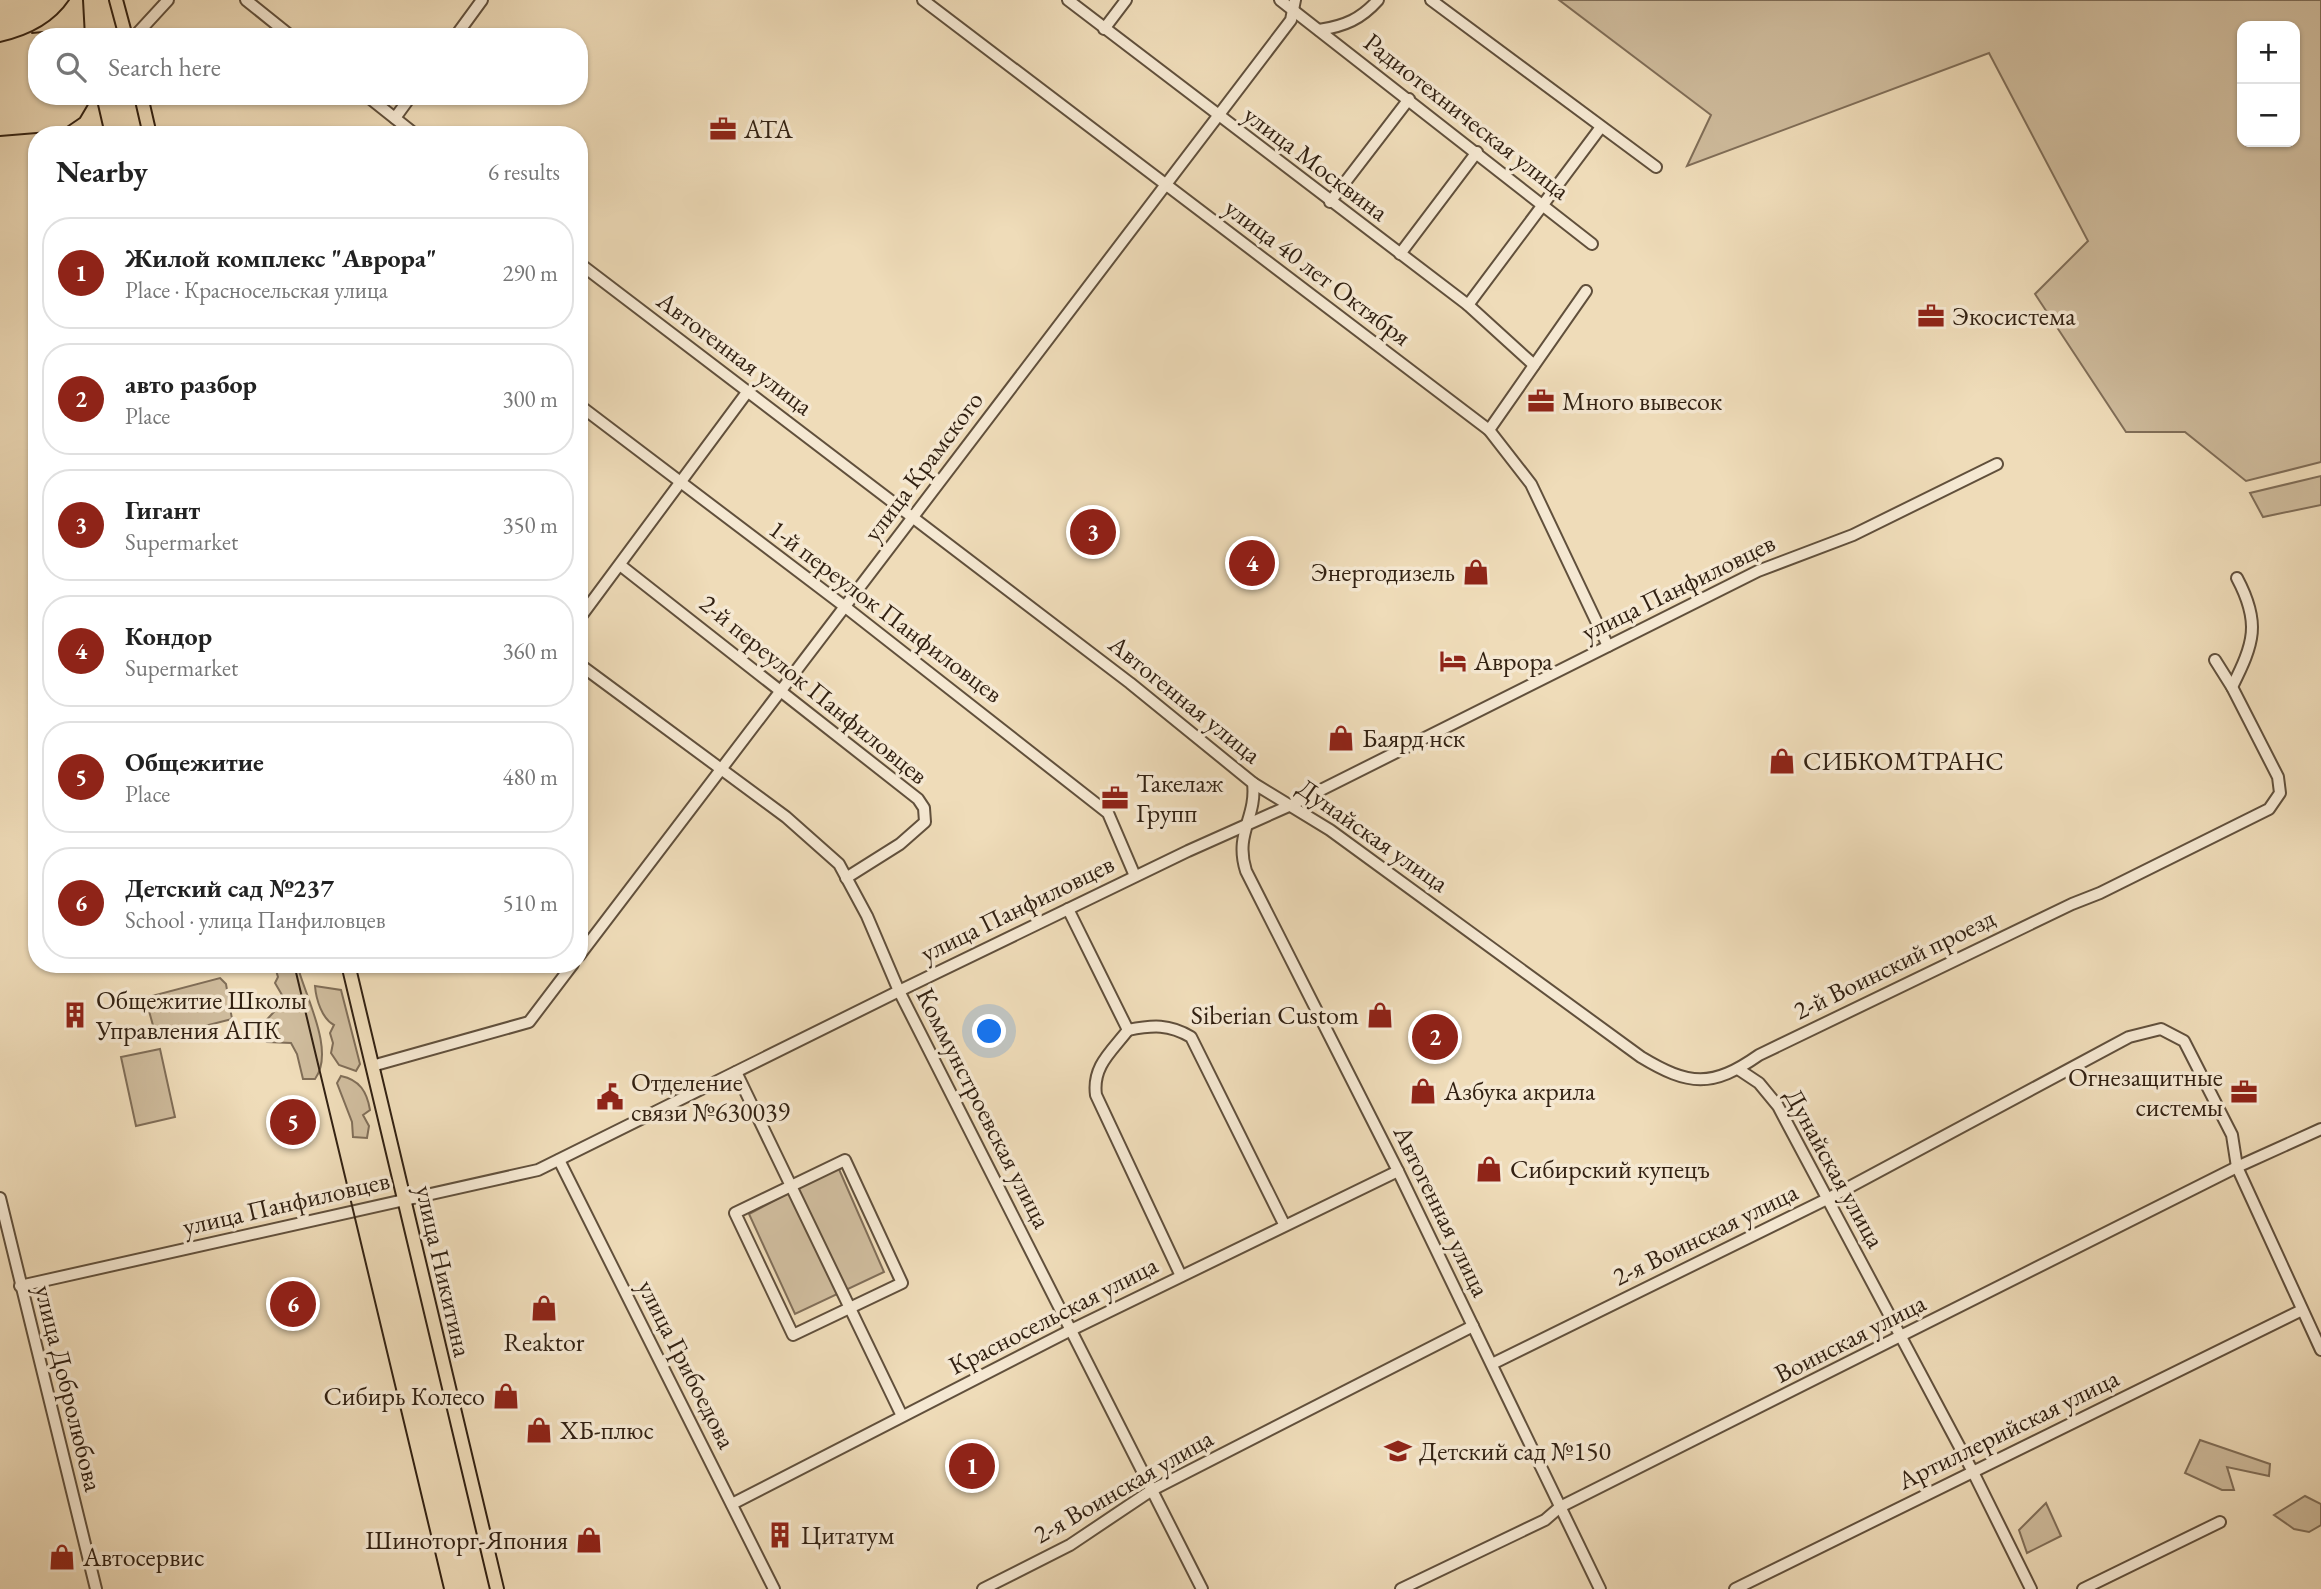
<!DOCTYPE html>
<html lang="en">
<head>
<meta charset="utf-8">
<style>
	:root { --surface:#fff; --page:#f2f2f2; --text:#222; --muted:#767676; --line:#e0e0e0; --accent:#8f2418 }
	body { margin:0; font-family:"EB Garamond",serif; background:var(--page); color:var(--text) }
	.controls { position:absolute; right:21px; top:21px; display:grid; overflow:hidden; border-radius:14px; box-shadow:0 2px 5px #0004 }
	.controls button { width:63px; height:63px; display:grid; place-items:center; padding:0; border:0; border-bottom:2px solid var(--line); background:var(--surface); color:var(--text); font:35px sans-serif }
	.you { position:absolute; left:990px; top:1032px; width:24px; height:24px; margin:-18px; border:5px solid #fff; border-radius:50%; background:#1a73e8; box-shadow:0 0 0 10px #1a73e833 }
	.badge { display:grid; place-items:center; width:46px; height:46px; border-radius:50%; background:var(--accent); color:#fff; font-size:23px; font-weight:700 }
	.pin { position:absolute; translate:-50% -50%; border:4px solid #fff; box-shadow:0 2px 7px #0006 }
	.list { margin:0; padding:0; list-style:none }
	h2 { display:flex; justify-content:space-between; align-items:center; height:91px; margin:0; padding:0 28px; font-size:30px }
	h2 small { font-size:23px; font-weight:400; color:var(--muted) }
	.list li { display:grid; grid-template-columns:46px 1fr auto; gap:21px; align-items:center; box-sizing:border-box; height:112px; margin:0 14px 14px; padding:0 14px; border:2px solid var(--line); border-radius:28px }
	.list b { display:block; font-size:26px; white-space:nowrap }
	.list p { margin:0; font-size:23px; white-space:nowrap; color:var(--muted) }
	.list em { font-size:23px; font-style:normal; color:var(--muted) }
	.icon { flex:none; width:38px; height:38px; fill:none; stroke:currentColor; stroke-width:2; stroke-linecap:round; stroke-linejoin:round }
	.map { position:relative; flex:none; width:2321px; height:1589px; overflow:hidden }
	.search { position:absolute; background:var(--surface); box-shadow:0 2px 5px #0004; left:28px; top:28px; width:560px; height:77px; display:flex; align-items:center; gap:18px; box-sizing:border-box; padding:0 24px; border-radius:28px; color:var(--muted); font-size:26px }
	.panel { position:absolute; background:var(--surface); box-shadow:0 2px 5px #0004; left:28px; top:126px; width:560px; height:847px; border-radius:28px }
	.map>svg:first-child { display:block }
	.green { fill:#cfbc9d; stroke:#806e58; stroke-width:2; fill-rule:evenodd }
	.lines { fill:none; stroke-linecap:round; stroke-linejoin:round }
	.minor-casing { stroke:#61503c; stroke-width:14 }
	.major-casing { stroke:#322112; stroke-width:16 }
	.minor { stroke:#f5e8d2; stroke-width:10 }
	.major { stroke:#efdcb9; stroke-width:12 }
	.tram { stroke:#322112; stroke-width:2 }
	.labels { text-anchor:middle; stroke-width:7; stroke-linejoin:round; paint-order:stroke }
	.street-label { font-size:26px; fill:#322112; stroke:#f5e8d2 }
	.poi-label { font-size:26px; fill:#322112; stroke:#f5e8d2; text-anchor:start }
</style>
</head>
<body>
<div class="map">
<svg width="2321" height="1589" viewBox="0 0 2321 1589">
	<rect width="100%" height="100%" fill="#efdcb9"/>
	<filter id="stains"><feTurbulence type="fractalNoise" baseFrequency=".00286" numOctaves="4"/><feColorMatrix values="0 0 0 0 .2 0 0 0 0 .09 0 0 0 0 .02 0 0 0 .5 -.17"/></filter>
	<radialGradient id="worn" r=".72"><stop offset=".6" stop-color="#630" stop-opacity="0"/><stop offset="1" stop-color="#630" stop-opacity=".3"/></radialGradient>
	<!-- green -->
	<g class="green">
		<path d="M1559 0H2321V462L2246 481 2185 432H2126L2035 294 2088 241 1989 53 1687 166 1711 115ZM2242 26H2295V142H2242Z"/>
		<polygon points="2321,476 2321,505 2263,517 2250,493"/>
		<path d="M274 964H297C304 994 336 1051 315 1079H303L297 1054 291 1043 267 1042 261 1037 259 1028 285 1000 275 983 278 977Z"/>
		<polygon points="220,978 226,984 232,1019 162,1037 156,1036 147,1004 148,997"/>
		<path d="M315 986 341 990 360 1064 356 1071 339 1065 331 1053 333 1043 330 1033 334 1025C322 1019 316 999 315 986Z"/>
		<polygon points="160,1049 175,1117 136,1126 121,1057"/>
		<path d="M341 1076C360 1080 367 1092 370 1110L363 1115 369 1126 367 1138 353 1137 352 1122 337 1083Z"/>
		<polygon points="838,1167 884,1272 795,1314 749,1214"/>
		<polygon points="2200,1440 2270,1464 2269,1476 2227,1467 2234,1490 2222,1490 2185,1473"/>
		<polygon points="2305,1496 2321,1504 2321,1525 2309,1532 2294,1529 2274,1515"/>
		<polygon points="2046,1503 2061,1536 2027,1553 2019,1530"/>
	</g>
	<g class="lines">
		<!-- minor casing -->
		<g class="minor-casing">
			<g id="minor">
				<polyline points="246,0 292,37"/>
				<polyline points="923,0 1489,430 1531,484 1608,646"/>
				<polyline points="1068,0 1468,305 1534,365"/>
				<polyline points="1280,0 1592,244"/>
				<polyline points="1431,0 1656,167"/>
				<polyline points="1104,29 1126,0"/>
				<path d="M1319 30C1345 26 1361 19 1378 0"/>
				<polyline points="134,37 168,0"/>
				<polyline points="455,37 482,0"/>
				<polyline points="367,96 416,135"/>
				<polyline points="395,118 411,96"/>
				<polyline points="1330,202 1409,99"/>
				<polyline points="1400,254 1477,152"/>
				<path d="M579 263 1130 683 1253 783C1257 818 1234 833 1246 871L1398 1171 1600 1589"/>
				<polyline points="1468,305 1601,127"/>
				<polyline points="579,405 844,606 1108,813 1135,876"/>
				<polyline points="1489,430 1586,291"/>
				<polyline points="620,565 918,799 924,808 925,822 900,844 846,878"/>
				<polyline points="579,619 748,391"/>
				<polyline points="579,664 786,817 839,864 867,916 899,991 1202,1589"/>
				<path d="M2232 687C2254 643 2261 623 2237 578"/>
				<path d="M1253 783 1330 830 1641 1057C1689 1086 1712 1088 1759 1055L2072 904 2100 893 2269 809 2280 793 2278 777 2232 687 2215 660"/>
				<path d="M1068 909 1128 1030C1112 1051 1092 1066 1096 1095L1181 1276"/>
				<polyline points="579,956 1291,20 1295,0"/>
				<path d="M1128 1030C1153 1025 1169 1024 1191 1037L1284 1224"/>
				<polyline points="372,1066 529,1022 573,964"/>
				<polyline points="1738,1069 1759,1083 1778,1106 1973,1472 2031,1589"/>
				<polyline points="736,1072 902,1416"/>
				<polyline points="559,1160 774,1589"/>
				<polygon points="845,1160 902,1283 793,1335 735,1213"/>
				<polyline points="0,1198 96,1589"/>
				<polyline points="20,1286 538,1170 899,991 1188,851 1291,805 1758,571 1853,535 1997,464"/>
				<polyline points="1492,1364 1829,1198 2129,1037 2161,1029 2184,1041 2232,1135 2237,1167 2321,1350"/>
				<polyline points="732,1504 1071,1330 1398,1171"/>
				<polyline points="983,1589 1070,1545 1152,1490 1473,1326"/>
				<polyline points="1401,1589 1545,1520 1560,1507 2237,1167 2321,1129"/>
				<polyline points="1735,1589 2302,1310"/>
				<polyline points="2083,1589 2220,1522"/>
			</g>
		</g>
		<!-- major casing -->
		<g class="major-casing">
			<g id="major">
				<polyline points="116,0 126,37"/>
				<polyline points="141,96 150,135"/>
				<polyline points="348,964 497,1589"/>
			</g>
		</g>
		<!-- minor -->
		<use href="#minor" class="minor"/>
		<!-- major -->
		<use href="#major" class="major"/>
		<!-- tram -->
		<g class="tram">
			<polyline points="83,0 85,37"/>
			<polyline points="32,33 43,32 62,37"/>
			<path d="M0 42C27 36 53 24 69 0"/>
			<polyline points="96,96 105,135"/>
			<polyline points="61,131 80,118 93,96"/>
			<polyline points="0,136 61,131 81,135"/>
			<polyline points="294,964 444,1589"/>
		</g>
	</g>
	<!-- icons -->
	<defs>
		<g id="office-bare" transform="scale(2.1)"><path d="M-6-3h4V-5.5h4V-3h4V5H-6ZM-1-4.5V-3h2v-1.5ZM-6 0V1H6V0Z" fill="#8f2418" stroke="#f5e8d2" stroke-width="2.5" paint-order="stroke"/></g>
		<g id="shop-bare" transform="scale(2.1)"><path d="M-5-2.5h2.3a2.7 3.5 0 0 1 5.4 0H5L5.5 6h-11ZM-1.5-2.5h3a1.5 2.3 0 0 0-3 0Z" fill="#8f2418" stroke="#f5e8d2" stroke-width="2.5" paint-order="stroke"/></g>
		<g id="hotel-bare" transform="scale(2.1)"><path d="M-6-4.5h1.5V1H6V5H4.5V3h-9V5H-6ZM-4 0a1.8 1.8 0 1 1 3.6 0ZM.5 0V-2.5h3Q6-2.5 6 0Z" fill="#8f2418" stroke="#f5e8d2" stroke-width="2.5" paint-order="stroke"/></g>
		<g id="building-bare" transform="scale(2.1)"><path d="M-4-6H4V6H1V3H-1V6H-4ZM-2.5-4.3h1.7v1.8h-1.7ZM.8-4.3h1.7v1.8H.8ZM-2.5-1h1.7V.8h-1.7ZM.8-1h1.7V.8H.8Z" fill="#8f2418" stroke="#f5e8d2" stroke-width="2.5" paint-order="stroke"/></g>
		<g id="civic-bare" transform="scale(2.1)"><path d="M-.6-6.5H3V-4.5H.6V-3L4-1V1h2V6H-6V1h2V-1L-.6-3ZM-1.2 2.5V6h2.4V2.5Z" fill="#8f2418" stroke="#f5e8d2" stroke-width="2.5" paint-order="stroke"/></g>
		<g id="school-bare" transform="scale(2.1)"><path d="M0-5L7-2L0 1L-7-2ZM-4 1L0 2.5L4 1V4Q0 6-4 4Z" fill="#8f2418" stroke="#f5e8d2" stroke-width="2.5" paint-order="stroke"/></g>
	</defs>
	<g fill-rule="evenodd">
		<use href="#office-bare" x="723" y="129"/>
		<use href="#office-bare" x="1931" y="316"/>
		<use href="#office-bare" x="1541" y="401"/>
		<use href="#shop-bare" x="1476" y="572"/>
		<use href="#hotel-bare" x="1453" y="661"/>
		<use href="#shop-bare" x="1341" y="738"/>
		<use href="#shop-bare" x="1782" y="761"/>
		<use href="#office-bare" x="1115" y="798"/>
		<use href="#building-bare" x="75" y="1015"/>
		<use href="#shop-bare" x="1380" y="1015"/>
		<use href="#shop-bare" x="1423" y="1091"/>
		<use href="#office-bare" x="2244" y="1092"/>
		<use href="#civic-bare" x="610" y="1097"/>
		<use href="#shop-bare" x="1489" y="1169"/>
		<use href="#shop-bare" x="544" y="1308"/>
		<use href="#shop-bare" x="506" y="1396"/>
		<use href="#shop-bare" x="539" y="1430"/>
		<use href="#school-bare" x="1398" y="1451"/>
		<use href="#building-bare" x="780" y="1535"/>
		<use href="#shop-bare" x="589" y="1540"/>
		<use href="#shop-bare" x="62" y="1557"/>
	</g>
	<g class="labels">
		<!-- street labels -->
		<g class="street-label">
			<text transform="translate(1467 116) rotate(38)" y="9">Радиотехническая улица</text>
			<text transform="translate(1316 163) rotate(37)" y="9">улица Москвина</text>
			<text transform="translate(1318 272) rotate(37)" y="9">улица 40 лет Октября</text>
			<text transform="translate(735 353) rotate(37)" y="9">Автогенная улица</text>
			<text transform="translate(923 466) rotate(-53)" y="9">улица Крамского</text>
			<text transform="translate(1678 587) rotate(-26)" y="9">улица Панфиловцев</text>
			<text transform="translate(886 611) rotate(37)" y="9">1-й переулок Панфиловцев</text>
			<text transform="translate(814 689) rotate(39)" y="9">2-й переулок Панфиловцев</text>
			<text transform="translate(1185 699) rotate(39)" y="9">Автогенная улица</text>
			<text transform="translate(1373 835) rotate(35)" y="9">Дунайская улица</text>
			<text transform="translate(1017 908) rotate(-26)" y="9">улица Панфиловцев</text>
			<text transform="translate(1894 964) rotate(-26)" y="9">2-й Воинский проезд</text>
			<text transform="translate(984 1108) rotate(63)" y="9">Коммунстроевская улица</text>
			<text transform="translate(1835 1168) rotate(61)" y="9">Дунайская улица</text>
			<text transform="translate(286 1203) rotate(-13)" y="9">улица Панфиловцев</text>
			<text transform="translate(1442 1211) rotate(64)" y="9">Автогенная улица</text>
			<text transform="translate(1705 1234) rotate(-26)" y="9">2-я Воинская улица</text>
			<text transform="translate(444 1271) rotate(77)" y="9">улица Никитина</text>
			<text transform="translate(1053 1315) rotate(-27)" y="9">Красносельская улица</text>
			<text transform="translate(1850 1338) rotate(-27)" y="9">Воинская улица</text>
			<text transform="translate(687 1364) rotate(63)" y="9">улица Грибоедова</text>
			<text transform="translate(69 1388) rotate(76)" y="9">улица Добролюбова</text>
			<text transform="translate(2008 1429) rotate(-26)" y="9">Артиллерийская улица</text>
			<text transform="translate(1123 1486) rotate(-30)" y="9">2-я Воинская улица</text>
		</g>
		<!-- poi labels -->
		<g class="poi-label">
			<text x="744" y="138">АТА</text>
			<text x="1952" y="325">Экосистема</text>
			<text x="1562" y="410">Много вывесок</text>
			<text x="1455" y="581" text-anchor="end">Энергодизель</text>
			<text x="1474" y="670">Аврора</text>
			<text x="1362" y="747">Баярд нск</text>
			<text x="1803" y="770">СИБКОМТРАНС</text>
			<text x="1136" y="792">Такелаж<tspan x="1136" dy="30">Групп</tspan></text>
			<text x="96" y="1009">Общежитие Школы<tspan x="96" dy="30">Управления АПК</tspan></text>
			<text x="1359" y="1024" text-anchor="end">Siberian Custom</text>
			<text x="2223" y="1086" text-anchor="end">Огнезащитные<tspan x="2223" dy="30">системы</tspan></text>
			<text x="631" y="1091">Отделение<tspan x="631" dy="30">связи №630039</tspan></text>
			<text x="1444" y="1100">Азбука акрила</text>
			<text x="1510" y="1178">Сибирский купецъ</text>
			<text x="544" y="1351" text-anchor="middle">Reaktor</text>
			<text x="485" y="1405" text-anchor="end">Сибирь Колесо</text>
			<text x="560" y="1439">ХБ-плюс</text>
			<text x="1419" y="1460">Детский сад №150</text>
			<text x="801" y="1544">Цитатум</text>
			<text x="568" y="1549" text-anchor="end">Шиноторг-Япония</text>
			<text x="83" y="1566">Автосервис</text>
		</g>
	</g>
	<rect width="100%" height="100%" filter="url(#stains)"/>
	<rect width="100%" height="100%" fill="url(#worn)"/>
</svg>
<div class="controls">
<button>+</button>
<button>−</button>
</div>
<div class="you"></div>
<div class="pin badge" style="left:972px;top:1466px">1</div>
<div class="pin badge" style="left:1435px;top:1037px">2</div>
<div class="pin badge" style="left:1093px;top:532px">3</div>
<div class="pin badge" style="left:1252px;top:563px">4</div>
<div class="pin badge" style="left:293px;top:1122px">5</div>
<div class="pin badge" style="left:293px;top:1304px">6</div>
<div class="search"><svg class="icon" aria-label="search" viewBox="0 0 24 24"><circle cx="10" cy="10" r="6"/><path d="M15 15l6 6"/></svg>Search here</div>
<section class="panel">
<h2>Nearby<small>6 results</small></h2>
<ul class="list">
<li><span class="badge">1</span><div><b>Жилой комплекс &quot;Аврора&quot;</b><p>Place · Красносельская улица</p></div><em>290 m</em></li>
<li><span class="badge">2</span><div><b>авто разбор</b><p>Place</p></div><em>300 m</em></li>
<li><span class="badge">3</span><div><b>Гигант</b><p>Supermarket</p></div><em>350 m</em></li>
<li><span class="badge">4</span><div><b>Кондор</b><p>Supermarket</p></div><em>360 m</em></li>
<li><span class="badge">5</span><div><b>Общежитие</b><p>Place</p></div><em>480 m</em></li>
<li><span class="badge">6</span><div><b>Детский сад №237</b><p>School · улица Панфиловцев</p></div><em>510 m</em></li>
</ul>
</section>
</div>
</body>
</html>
